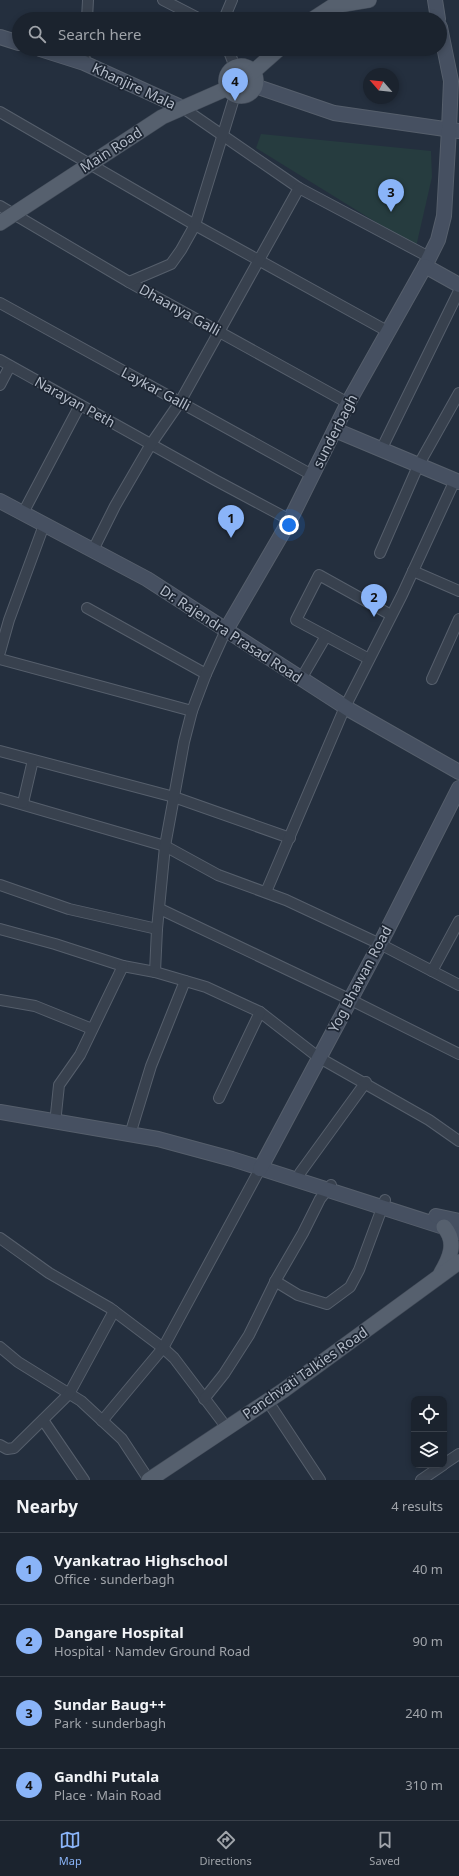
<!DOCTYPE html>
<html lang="en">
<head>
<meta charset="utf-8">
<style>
	:root { --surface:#1b232e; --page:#242b36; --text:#f1f3f6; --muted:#a0a4aa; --line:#39404a; --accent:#8ab4f8 }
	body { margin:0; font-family:"Noto Sans",sans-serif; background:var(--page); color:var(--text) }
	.controls { position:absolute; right:12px; bottom:12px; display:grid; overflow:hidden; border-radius:8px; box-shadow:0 2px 6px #0003 }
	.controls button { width:36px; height:36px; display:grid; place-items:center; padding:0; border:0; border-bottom:1px solid var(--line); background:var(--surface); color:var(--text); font:20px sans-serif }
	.compass { position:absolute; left:363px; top:68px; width:36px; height:36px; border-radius:50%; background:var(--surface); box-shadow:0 2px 6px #0003; rotate:298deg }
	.you { position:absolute; left:289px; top:525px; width:14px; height:14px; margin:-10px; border:3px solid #fff; border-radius:50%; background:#1a73e8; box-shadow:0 0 0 6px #1a73e833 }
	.badge { display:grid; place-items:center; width:26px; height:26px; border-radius:50%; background:var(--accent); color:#111; font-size:13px; font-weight:700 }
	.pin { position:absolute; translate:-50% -33px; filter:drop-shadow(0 1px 2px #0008) }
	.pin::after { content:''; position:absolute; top:21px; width:14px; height:12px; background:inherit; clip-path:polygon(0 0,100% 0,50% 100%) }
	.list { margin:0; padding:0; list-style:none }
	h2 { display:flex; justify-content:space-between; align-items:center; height:52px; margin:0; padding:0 16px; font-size:17px }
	h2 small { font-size:13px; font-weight:400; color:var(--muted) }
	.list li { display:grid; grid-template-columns:26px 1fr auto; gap:12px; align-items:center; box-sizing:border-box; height:72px; padding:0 16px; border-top:1px solid var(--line) }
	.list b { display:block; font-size:15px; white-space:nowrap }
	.list p { margin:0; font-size:13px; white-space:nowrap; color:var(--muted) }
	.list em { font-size:13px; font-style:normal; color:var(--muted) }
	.icon { flex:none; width:22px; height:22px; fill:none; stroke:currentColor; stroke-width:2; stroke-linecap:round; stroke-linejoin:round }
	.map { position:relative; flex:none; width:459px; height:1480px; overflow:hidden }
	.search { position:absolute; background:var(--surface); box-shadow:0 2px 6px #0003; left:12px; right:12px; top:12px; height:44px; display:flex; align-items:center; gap:10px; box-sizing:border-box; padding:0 14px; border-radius:22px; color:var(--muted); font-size:15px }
	.sheet { height:340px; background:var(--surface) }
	nav { display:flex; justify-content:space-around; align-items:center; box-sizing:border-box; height:56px; border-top:1px solid var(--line); background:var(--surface); font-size:11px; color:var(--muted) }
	nav a { display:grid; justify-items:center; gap:2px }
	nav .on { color:var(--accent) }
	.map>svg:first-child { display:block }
	.park { fill:#263c3f }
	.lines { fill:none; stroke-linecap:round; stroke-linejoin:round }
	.street-casing { stroke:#565f6c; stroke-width:12 }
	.secondary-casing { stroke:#565f6c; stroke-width:16 }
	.primary-casing { stroke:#414a57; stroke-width:16 }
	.street { stroke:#38414e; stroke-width:10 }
	.secondary { stroke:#465061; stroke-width:14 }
	.primary { stroke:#56606e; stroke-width:15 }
	.labels { text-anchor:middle; stroke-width:3.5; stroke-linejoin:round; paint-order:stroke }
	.street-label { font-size:14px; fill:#b4bcc9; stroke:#1d2633 }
</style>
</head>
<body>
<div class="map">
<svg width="459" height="1480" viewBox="0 0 459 1480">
	<rect width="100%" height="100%" fill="#242f3e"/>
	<!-- park -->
	<polygon class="park" points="261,134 431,151 432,177 416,247 256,148"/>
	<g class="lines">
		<!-- street casing -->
		<g class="street-casing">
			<g id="street">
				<polyline points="163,0 200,19"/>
				<polyline points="87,19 88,0"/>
				<polyline points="224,19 232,0"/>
				<polyline points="228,49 235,67"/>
				<polyline points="84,63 85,49"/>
				<polyline points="183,108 299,188 429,257"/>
				<polyline points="0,112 195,225 387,331"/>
				<polyline points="0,206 129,282 348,403"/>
				<polyline points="129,282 171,264 181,250 195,225 235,95"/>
				<polyline points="0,303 312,475"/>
				<polyline points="0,360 215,480 290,520"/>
				<polyline points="0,385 10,366"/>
				<polyline points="381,450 459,291"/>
				<polyline points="23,513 80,405"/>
				<polyline points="93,550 115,506 151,444 180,402 299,188"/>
				<polyline points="380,553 418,466 459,393"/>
				<polyline points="413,571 459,591"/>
				<polyline points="87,608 206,674"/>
				<polyline points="0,652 9,620 44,525"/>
				<polyline points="0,659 192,711"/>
				<polyline points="369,659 296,620 319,575 391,615"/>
				<polyline points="301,679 326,636"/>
				<polyline points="432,679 459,619"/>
				<polyline points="0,751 174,797 290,838"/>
				<polyline points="0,798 165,846 218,875 286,900 380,944 459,985"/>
				<polyline points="23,803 33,760"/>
				<polyline points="0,885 69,909 157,929"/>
				<polyline points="266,892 345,707 402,595 455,480"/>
				<polyline points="160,909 349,999 459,1054"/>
				<polyline points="0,929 55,944 123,966 155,972 206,987 260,1012 318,1057 429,1120 459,1141"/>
				<polyline points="432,971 459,921"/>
				<polyline points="155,972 157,929 165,846 184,742 192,711 206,674 226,630"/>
				<polyline points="0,1000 35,1006 92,1029"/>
				<polyline points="219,1098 260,1012"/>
				<polyline points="56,1114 59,1085 80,1055 123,966"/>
				<polyline points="132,1128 151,1066 185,981"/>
				<polyline points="300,1173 366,1082"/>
				<polyline points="0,1238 49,1273 110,1308 163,1348 174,1358 227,1428"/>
				<polyline points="275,1281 298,1295 327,1304 350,1287 359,1270 385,1200"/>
				<polyline points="0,1347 18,1362 81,1401 122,1439 149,1480"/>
				<polyline points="204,1399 224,1374 249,1335 277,1278 303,1233 320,1199 331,1185"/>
				<polyline points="267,1400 320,1480"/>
				<polyline points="43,1420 84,1480"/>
				<polyline points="102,1421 163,1348 260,1169"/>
				<polyline points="0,1445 7,1449 14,1448 69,1394 114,1311"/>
				<polyline points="444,1464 459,1454"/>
				<polyline points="421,1480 443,1465"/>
			</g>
		</g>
		<!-- secondary casing -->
		<g class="secondary-casing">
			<g id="secondary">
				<polyline points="435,0 438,19"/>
				<polyline points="0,37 19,43"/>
				<polyline points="40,49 84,63 183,108"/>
				<polyline points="255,86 334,113 459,131"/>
				<polyline points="425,266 438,240 444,216 449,129 451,81 440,27"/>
				<polyline points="335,430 459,482"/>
				<polyline points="0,501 147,579 350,710 459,772"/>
				<polyline points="226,630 290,520 348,403 425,266 459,285"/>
				<polyline points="0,1112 158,1139 232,1159 459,1232"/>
				<polyline points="260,1169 380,944 459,788"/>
				<polyline points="436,1216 459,1221"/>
			</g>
		</g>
		<!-- primary casing -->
		<g class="primary-casing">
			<g id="primary">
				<polyline points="313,19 333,6 369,0"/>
				<circle cx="241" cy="81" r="15"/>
				<polyline points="253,72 279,49"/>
				<polyline points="0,223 162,117 228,88"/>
				<path d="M441 1273C450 1258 457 1242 444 1227"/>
				<polyline points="149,1480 284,1390 459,1262"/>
			</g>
		</g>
		<!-- street -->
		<use href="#street" class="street"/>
		<!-- secondary -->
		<use href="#secondary" class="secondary"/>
		<!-- primary -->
		<use href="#primary" class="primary"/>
	</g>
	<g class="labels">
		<!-- street labels -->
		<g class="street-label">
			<text transform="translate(134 86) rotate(25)" y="5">Khanjire Mala</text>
			<text transform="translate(111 150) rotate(-33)" y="5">Main Road</text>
			<text transform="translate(180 310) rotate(29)" y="5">Dhaanya Galli</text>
			<text transform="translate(156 389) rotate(28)" y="5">Laykar Galli</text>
			<text transform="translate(75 402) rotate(29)" y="5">Narayan Peth</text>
			<text transform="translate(335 431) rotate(-63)" y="5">sunderbagh</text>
			<text transform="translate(231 634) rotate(33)" y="5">Dr. Rajendra Prasad Road</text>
			<text transform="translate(360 979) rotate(-62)" y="5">Yog Bhawan Road</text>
			<text transform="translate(305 1373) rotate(-35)" y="5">Panchvati Talkies Road</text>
		</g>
	</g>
</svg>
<div class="controls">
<button><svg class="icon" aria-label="locate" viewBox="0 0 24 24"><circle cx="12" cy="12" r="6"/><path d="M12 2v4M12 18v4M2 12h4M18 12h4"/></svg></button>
<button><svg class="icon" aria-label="layers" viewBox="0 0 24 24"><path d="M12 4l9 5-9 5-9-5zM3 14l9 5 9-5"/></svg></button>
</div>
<svg class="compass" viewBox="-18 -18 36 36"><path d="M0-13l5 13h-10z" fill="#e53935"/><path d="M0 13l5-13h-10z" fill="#a0a4aa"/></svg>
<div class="you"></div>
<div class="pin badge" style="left:231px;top:538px">1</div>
<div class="pin badge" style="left:374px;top:617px">2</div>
<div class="pin badge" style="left:391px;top:212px">3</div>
<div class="pin badge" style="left:235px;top:101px">4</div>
<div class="search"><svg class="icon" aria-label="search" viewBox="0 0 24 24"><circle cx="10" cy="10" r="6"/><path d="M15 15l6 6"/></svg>Search here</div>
</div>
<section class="sheet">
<h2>Nearby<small>4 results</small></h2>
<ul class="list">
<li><span class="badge">1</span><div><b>Vyankatrao Highschool</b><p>Office · sunderbagh</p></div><em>40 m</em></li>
<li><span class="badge">2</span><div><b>Dangare Hospital</b><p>Hospital · Namdev Ground Road</p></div><em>90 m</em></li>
<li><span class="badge">3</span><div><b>Sundar Baug++</b><p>Park · sunderbagh</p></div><em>240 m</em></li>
<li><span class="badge">4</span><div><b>Gandhi Putala</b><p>Place · Main Road</p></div><em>310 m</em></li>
</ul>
</section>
<nav>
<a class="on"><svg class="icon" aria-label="map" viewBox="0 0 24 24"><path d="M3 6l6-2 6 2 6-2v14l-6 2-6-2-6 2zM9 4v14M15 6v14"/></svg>Map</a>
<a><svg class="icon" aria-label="directions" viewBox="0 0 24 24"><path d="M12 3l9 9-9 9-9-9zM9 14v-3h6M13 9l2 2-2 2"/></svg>Directions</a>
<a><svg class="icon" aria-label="saved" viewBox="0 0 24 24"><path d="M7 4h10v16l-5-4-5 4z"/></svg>Saved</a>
</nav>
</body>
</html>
